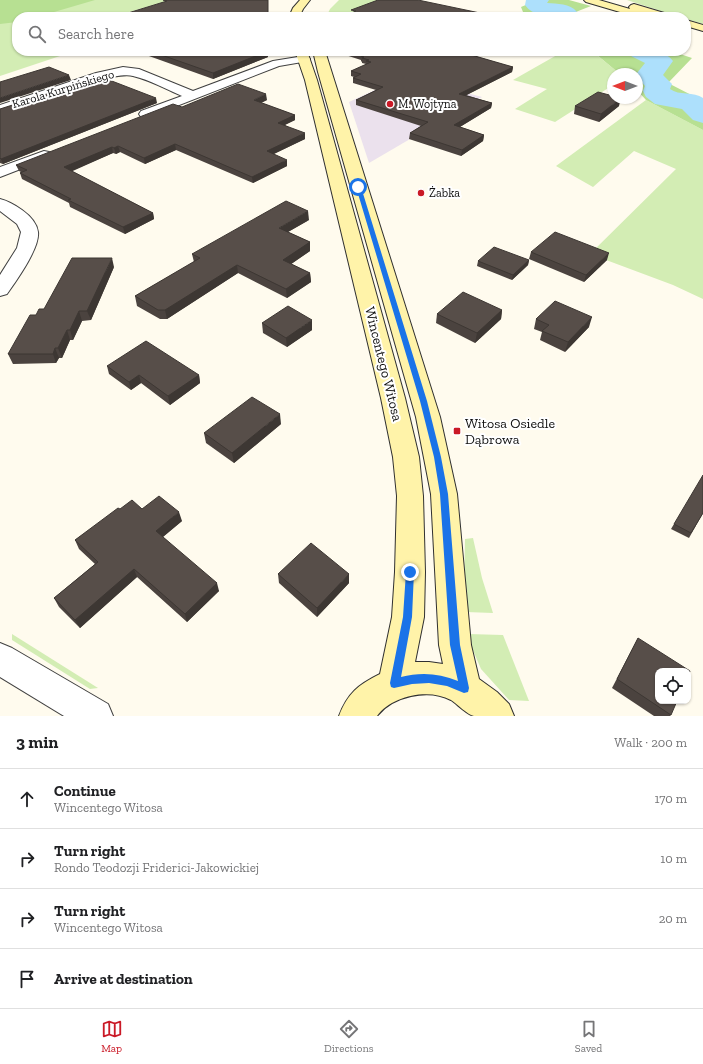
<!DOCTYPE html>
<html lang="en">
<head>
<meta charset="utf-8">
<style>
	:root { --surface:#fff; --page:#f2f2f2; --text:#202124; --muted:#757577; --line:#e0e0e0; --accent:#ca1926 }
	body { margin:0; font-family:"Zilla Slab",serif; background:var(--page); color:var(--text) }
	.controls { position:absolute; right:12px; bottom:12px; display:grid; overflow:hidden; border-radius:8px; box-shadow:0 1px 3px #0004 }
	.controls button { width:36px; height:36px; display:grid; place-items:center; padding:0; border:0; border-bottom:1px solid var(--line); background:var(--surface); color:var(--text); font:20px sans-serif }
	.compass { position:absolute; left:607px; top:68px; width:36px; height:36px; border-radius:50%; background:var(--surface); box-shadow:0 1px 3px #0004; rotate:270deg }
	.stop { position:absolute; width:12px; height:12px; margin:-9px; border:3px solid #1a73e8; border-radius:50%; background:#fff }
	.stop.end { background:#1a73e8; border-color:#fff; box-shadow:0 1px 4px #0008 }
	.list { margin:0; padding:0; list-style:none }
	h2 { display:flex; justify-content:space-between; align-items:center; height:52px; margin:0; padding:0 16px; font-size:17px }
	h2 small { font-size:13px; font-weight:400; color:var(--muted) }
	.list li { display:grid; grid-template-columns:26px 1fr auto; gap:12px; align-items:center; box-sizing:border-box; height:60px; padding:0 16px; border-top:1px solid var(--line) }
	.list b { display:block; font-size:15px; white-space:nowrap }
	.list p { margin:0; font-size:13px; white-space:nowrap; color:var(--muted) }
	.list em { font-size:13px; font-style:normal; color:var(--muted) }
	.icon { flex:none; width:22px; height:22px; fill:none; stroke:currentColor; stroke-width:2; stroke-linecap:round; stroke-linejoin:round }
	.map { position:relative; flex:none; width:703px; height:716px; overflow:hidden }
	.search { position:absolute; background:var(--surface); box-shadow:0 1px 3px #0004; left:12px; right:12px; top:12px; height:44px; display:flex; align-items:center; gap:10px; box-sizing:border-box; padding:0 14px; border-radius:16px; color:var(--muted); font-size:15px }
	.sheet { height:292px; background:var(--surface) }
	nav { display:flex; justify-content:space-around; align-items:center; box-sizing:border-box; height:56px; border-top:1px solid var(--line); background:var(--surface); font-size:11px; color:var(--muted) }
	nav a { display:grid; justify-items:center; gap:2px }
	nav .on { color:var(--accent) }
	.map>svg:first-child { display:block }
	.industrial { fill:#ebe1ed }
	.green { fill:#d3edb4 }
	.forest { fill:#b7e092 }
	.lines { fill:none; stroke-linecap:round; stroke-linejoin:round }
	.river { fill:#ade0fc; fill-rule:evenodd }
	.minor-casing { stroke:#414141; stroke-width:2 }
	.secondary-casing { stroke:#303030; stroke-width:2 }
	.minor { fill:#fff; fill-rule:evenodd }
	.secondary { fill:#fff3a9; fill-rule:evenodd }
	.wall { fill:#4b433f }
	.shaded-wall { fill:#3d3733 }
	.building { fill:#574e49; stroke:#3d3733 }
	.route { fill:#1a73e8 }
	.poi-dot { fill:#ca1926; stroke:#fff; stroke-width:1.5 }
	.labels { text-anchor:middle; stroke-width:4; stroke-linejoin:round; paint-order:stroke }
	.far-street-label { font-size:12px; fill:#0e0e0e; stroke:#fff }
	.far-poi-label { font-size:12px; fill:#0e0e0e; stroke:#fff; text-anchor:start }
	.street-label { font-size:14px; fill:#0e0e0e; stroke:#fff }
	.poi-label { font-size:14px; fill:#0e0e0e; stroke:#fff; text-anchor:start }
</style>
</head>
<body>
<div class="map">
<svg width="703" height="716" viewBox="0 0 703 716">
	<rect width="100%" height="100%" fill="#fffbee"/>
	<!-- industrial -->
	<polygon class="industrial" points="404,76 482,97 369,163 349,102"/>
	<!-- green -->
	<g class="green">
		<polygon points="0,0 171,0 112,17 17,17 17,51 75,51 0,76"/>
		<polygon points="339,0 381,0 385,1 341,17 326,17 330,9"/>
		<polygon points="627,0 703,0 703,24 686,19 686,17 679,17"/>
		<polygon points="564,51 604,51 598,56 620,74 613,74 613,85 555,122 515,109 547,89 513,80"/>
		<polygon points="646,100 703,130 703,299 673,285 590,254 676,169 634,151 593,187 556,166"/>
		<polygon points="473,538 482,578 493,613 466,612 464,591 465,539"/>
		<polygon points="12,634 98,688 90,689 12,640"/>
		<polygon points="468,634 503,635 529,701 509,700 481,669 472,648"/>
	</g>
	<!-- forest -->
	<g class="forest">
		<polygon points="0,0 95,0 37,17 17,17 17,22 0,24"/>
		<polygon points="531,0 569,0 591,6 563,17 525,17 521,7 528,4"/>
		<polygon points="604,51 671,51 692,58 668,83 703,101 703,130 646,100 637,90 637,74 620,74 597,55"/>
	</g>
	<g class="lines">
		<!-- river -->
		<g class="river">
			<path d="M526 0H549L547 3C557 4 570 3 577 12L571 17C556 17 535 19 525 5Z"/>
			<path d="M627 51C642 51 663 47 673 61L663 75 672 84 670 89C679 96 694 91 703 98V123L693 120 682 109 655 104 646 97 643 91 645 86 638 78 637 73 645 63 631 56Z"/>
		</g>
		<!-- minor casing -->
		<g class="minor-casing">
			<g id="minor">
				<path d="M304 56 308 57 310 59 308 61 279 66 146 118 141 117 139 114 141 111 182 96C166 89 150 80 133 76 110 70 28 106 0 113V105L96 73 123 67 139 69 193 91 273 61Z"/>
				<polygon points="44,151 49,152 51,155 49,158 0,177 0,167"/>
				<path d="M0 199C8 201 15 205 22 210 29 215 37 223 38 232 40 248 16 281 7 294L0 296V275L17 248 21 232 17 224 0 211Z"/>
				<polygon points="0,643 12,648 108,704 113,716 64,716 0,677"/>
			</g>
		</g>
		<!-- secondary casing -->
		<g class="secondary-casing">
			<g id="secondary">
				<polygon points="300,0 310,0 303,9 299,17 289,17 293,8"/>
				<polygon points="584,0 599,0 630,9 629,7 631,5 634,4 671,15 672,17 652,16 653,17 637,17 586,2"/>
				<polygon points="686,20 703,25 703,31 686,26"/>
				<path d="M295 51H307L317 80 405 398 419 457 423 496 425 572 424 617 415 662H429L443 664 439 645 431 494 416 417 318 72 313 51H325L440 417 457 494 471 645 479 679 497 692 509 704 514 716C503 716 484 716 474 716 468 715 457 704 451 700 428 688 392 696 377 716H339C348 693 358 685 380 674L392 617 395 572 397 496 393 457 381 398 305 80Z"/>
			</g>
		</g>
		<!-- minor -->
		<use href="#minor" class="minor"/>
		<!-- secondary -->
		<use href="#secondary" class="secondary"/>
	</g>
	<!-- wall -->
	<g class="wall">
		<polygon points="135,51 268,51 268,57 213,79"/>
		<polygon points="333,51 475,51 468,54 513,67 512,72 466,95 492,103 491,108 460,127 484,135 483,141 461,156 409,139 410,133 421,126 356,105 356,100 376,90 353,83 353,78 354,77 351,76 351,71 366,65 366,64 362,63 362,62 361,61 361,60"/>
		<polygon points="88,84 157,103 3,164 0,163 0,109"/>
		<polygon points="267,100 261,103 295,115 295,120 285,125 305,139 274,154 287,166 253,183 176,150 145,164 120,152 116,154 113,153 71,171 153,213 154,219 125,234 70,207 69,203 22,179 20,173 21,172 19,171 16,165 182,107"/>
		<polygon points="575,106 619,106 599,122 574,114"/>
		<polygon points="309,220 288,232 310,242 310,251 291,264 310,273 311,282 287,298 238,273 167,319 160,319 137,306 135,296 194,262 192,254"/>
		<polygon points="531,252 607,260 584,282 529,259"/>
		<polygon points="529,260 528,265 512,280 477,266 478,261"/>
		<polygon points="114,267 91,320 82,321 73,340 70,340 62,358 59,358 56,363 13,364 8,354 44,309"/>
		<polygon points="502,310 501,319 475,343 436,323 437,314"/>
		<polygon points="536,319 589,327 565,352 540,340 542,332 534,329"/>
		<polygon points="262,323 312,330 287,347 263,333"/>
		<polygon points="107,366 199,375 200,383 170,405 141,383 131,390 109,374"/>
		<polygon points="281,424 234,463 206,443 204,433"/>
		<polygon points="120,509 142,509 182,521 163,537 219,591 187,622 137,577 80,628 59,607 54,598 95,564 79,549 75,540"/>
		<polygon points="703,513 689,538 671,529 674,524"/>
		<polygon points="278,574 349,583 317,617 279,583"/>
		<polygon points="638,638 671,715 670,716 654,716 612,688"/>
	</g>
	<!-- shaded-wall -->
	<g class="shaded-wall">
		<polygon points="480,13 479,17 469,17"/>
		<polygon points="268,51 268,57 213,79 213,73"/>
		<polygon points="464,51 475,51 460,57 461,52"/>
		<polygon points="513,67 512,72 459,99 459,94"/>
		<polygon points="69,75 71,80 0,103 0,98"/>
		<polygon points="266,94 267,100 254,106 254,100"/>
		<polygon points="156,98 157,103 3,164 1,159"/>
		<polygon points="621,98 619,106 599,122 601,114"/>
		<polygon points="492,103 491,108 453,131 454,125"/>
		<polygon points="295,115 295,120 278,128 278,123"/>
		<polygon points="305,133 305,139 267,157 267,151"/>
		<polygon points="484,135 483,141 461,156 462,150"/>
		<polygon points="175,144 176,150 145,164 144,158"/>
		<polygon points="118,146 120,152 116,154 114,148"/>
		<polygon points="112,147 113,153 66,174 64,167"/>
		<polygon points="287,160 287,166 253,183 252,177"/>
		<polygon points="308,211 309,220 279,237 279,228"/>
		<polygon points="153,213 154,219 125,234 123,227"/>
		<polygon points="310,242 310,251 284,269 283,260"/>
		<polygon points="609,253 607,260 584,282 586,275"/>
		<polygon points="112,258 114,267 91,320 87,311"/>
		<polygon points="529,260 528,265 512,280 513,275"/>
		<polygon points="237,265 238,273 167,319 165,310"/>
		<polygon points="310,273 311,282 287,298 286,289"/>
		<polygon points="502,310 501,319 475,343 477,333"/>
		<polygon points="79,311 82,321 73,340 70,330"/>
		<polygon points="592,317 589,327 565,352 568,342"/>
		<polygon points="312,320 312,330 287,347 286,338"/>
		<polygon points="67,330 70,340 62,358 58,348"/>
		<polygon points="55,348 59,358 56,363 53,354"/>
		<polygon points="139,375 141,383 131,390 129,382"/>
		<polygon points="199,375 200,383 170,405 168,396"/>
		<polygon points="280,414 281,424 234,463 232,453"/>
		<polygon points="179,512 182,521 159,540 156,531"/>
		<polygon points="134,569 137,577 80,628 75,620"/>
		<polygon points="349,574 349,583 317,617 317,608"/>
		<polygon points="217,583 219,591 187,622 185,614"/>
	</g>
	<!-- building -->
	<g class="building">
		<polygon points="163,0 268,0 268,17 115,17 167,1"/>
		<polygon points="378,0 418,0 480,13 469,17 341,17 356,11 351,10"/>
		<polygon points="150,51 268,51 213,73"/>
		<polygon points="349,51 464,51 461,52 513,67 459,94 492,103 454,125 484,135 462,150 410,133 428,122 356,100 383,87 353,78 361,74 351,71 371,62 366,61 369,60 362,58 364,57 361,56 364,55"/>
		<polygon points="49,67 69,75 0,98 0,82"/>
		<polygon points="104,78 156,98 1,159 0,158 0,109 84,82 88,84"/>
		<polygon points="238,84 266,94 254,100 295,115 278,123 305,133 267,151 287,160 252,177 175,144 144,158 118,146 114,148 112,147 64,167 153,213 123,227 68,200 71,199 20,173 27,170 16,165 173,104 182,107"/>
		<polygon points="598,92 613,96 613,98 621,98 601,114 575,106"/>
		<polygon points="286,201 308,211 279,228 310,242 283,260 310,273 286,289 237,265 165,310 158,310 135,296 200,258 192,254"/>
		<polygon points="555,232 609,253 586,275 531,252"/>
		<polygon points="494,247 529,260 513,275 478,261"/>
		<polygon points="72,258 112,258 87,311 79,311 70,330 67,330 58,348 55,348 53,354 8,354 30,315 36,315 39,309 44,309"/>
		<polygon points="463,292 502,310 477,333 437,314"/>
		<polygon points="555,301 592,317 568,342 542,331 549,325 536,319"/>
		<polygon points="288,306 312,320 286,338 262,323"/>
		<polygon points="146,341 199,375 168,396 139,375 129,382 107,366"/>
		<polygon points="252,397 280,414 232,453 204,433"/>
		<polygon points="703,475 703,513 691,533 674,524"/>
		<polygon points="159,496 179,512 156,531 217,583 185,614 134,569 75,620 54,598 98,562 75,540 118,508 120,509 132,500 142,509"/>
		<polygon points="311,543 349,574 317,608 278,574"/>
		<polygon points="638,638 690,671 688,676 688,671 658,671 658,701 677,701 671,715 617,679"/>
	</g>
	<!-- route -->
	<path class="route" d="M358 185 361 187 427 401 441 457 448 494 460 645 469 688 468 692 464 693 447 686 429 683 412 684 394 688 391 687 390 683 403 617 406 572 407 569 410 568 413 569 414 572 412 617 401 677C420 672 439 673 458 681L450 645 440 494 434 457 420 401 356 187Z"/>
	<!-- markers -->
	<g class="poi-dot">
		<circle cx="390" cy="104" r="4"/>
		<circle cx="421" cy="193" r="4"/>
		<rect x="453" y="427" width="8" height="8" rx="2"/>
	</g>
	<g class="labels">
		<!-- far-street labels -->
		<g class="far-street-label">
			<text transform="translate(63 89) rotate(-17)" y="4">Karola Kurpińskiego</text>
		</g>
		<!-- far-poi labels -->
		<g class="far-poi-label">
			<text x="398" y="108">M. Wojtyna</text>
			<text x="429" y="197">Żabka</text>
		</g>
		<!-- street labels -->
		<g class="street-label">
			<text transform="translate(384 364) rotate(76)" y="5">Wincentego Witosa</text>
		</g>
		<!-- poi labels -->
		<g class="poi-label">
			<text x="465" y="428">Witosa Osiedle<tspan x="465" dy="16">Dąbrowa</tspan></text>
		</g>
	</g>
</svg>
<div class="controls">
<button><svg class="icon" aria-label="locate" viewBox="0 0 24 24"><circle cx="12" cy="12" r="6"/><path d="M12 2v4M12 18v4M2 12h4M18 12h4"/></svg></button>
</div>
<svg class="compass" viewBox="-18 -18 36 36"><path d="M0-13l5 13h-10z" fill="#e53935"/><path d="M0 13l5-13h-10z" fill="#757577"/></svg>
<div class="stop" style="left:358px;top:187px"></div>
<div class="stop end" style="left:410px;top:572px"></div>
<div class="search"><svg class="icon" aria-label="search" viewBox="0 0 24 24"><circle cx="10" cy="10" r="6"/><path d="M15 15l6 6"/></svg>Search here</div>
</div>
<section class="sheet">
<h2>3 min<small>Walk · 200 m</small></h2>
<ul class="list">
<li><svg class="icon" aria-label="ahead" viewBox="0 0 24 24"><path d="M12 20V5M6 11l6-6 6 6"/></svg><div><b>Continue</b><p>Wincentego Witosa</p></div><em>170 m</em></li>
<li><svg class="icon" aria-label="right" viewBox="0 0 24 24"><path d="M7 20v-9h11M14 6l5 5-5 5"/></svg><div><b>Turn right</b><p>Rondo Teodozji Friderici-Jakowickiej</p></div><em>10 m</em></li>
<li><svg class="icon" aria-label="right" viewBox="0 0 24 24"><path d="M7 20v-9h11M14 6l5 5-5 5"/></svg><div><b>Turn right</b><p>Wincentego Witosa</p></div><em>20 m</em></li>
<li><svg class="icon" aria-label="arrive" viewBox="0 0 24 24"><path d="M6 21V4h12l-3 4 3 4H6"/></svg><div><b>Arrive at destination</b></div></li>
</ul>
</section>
<nav>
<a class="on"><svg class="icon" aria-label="map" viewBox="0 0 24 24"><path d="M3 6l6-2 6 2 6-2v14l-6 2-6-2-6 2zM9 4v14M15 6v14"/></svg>Map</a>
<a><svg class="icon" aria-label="directions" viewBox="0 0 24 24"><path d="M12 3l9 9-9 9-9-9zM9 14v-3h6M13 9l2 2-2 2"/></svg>Directions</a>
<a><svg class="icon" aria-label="saved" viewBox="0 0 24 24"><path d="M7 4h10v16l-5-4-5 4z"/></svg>Saved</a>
</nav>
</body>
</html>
